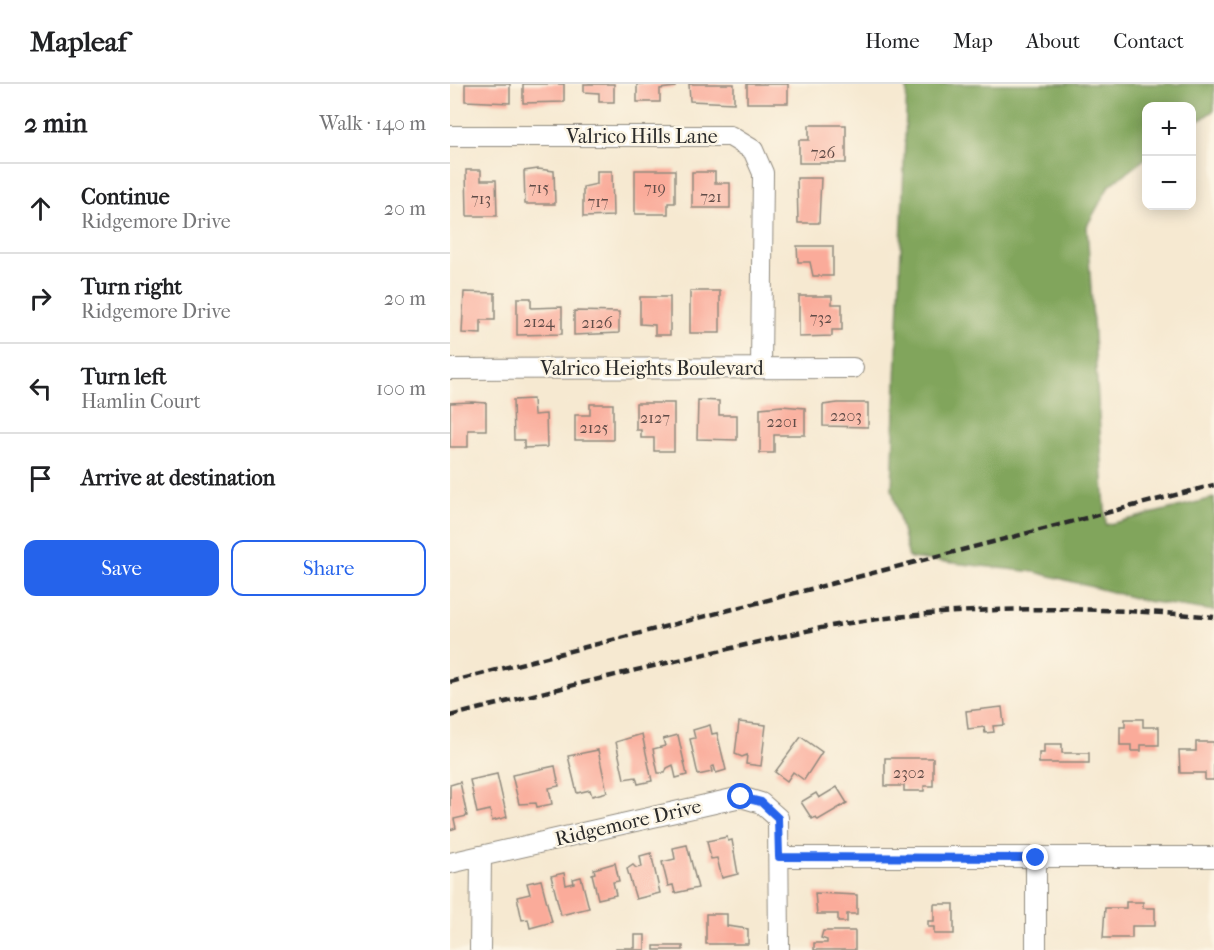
<!DOCTYPE html>
<html lang="en">
<head>
<meta charset="utf-8">
<style>
	:root { --surface:#fff; --page:#f6f6f6; --text:#202124; --muted:#757577; --line:#e0e0e0; --accent:#2563eb }
	body { margin:0; font-family:"IM FELL French Canon",serif; background:var(--page); color:var(--text) }
	.controls { position:absolute; right:18px; top:18px; display:grid; overflow:hidden; border-radius:12px; box-shadow:0 3px 15px #0003 }
	.controls button { width:54px; height:54px; display:grid; place-items:center; padding:0; border:0; border-bottom:2px solid var(--line); background:var(--surface); color:var(--text); font:30px sans-serif }
	.stop { position:absolute; width:18px; height:18px; margin:-14px; border:4px solid #2563eb; border-radius:50%; background:#fff }
	.stop.end { background:#2563eb; border-color:#fff; box-shadow:0 2px 6px #0008 }
	.list { margin:0; padding:0; list-style:none }
	h2 { display:flex; justify-content:space-between; align-items:center; height:78px; margin:0; padding:0 24px; font-size:26px }
	h2 small { font-size:20px; font-weight:400; color:var(--muted) }
	.list li { display:grid; grid-template-columns:39px 1fr auto; gap:18px; align-items:center; box-sizing:border-box; height:90px; padding:0 24px; border-top:2px solid var(--line) }
	.list b { display:block; font-size:22px; white-space:nowrap }
	.list p { margin:0; font-size:20px; white-space:nowrap; color:var(--muted) }
	.list em { font-size:20px; font-style:normal; color:var(--muted) }
	.actions { display:flex; gap:12px; padding:18px 24px }
	.actions a { flex:1; padding:14px 0; border:2px solid var(--accent); border-radius:12px; text-align:center; font-size:21px; color:var(--accent) }
	.actions .main { background:var(--accent); color:#fff }
	.icon { flex:none; width:33px; height:33px; fill:none; stroke:currentColor; stroke-width:2; stroke-linecap:round; stroke-linejoin:round }
	.map { position:relative; flex:none; width:764px; height:866px; overflow:hidden }
	header { display:flex; align-items:center; gap:36px; box-sizing:border-box; height:84px; padding:0 30px; background:var(--surface); border-bottom:2px solid var(--line) }
	header strong { font-size:28px }
	nav { display:flex; gap:33px; margin-inline-start:auto; font-size:21px }
	main { display:flex }
	aside { flex:1; background:var(--surface) }
	.map>svg:first-child { display:block }
	.forest { fill:#81a55b; stroke:#566843; stroke-width:1.5 }
	.building { fill:#faab9a }
	.lines { fill:none; stroke-linecap:round; stroke-linejoin:round }
	.minor-casing { stroke:#908a7e; stroke-width:22 }
	.minor { stroke:#fff; stroke-width:20 }
	.rail { stroke:#2b2b2b; stroke-width:4.5; stroke-dasharray:9 4.5; stroke-linecap:butt }
	.route { stroke:#2563eb; stroke-width:8 }
	.labels { text-anchor:middle; stroke-width:5; stroke-linejoin:round; paint-order:stroke }
	.number-label { font-size:16px; fill:#5f4b47 }
	.street-label { font-size:20px; fill:#2b2b2b; stroke:#fcf5e5 }
</style>
</head>
<body>
<header>
<strong>Mapleaf</strong>
<nav><a>Home</a><a>Map</a><a>About</a><a>Contact</a></nav>
</header>
<main>
<aside>
<h2>2 min<small>Walk · 140 m</small></h2>
<ul class="list">
<li><svg class="icon" aria-label="ahead" viewBox="0 0 24 24"><path d="M12 20V5M6 11l6-6 6 6"/></svg><div><b>Continue</b><p>Ridgemore Drive</p></div><em>20 m</em></li>
<li><svg class="icon" aria-label="right" viewBox="0 0 24 24"><path d="M7 20v-9h11M14 6l5 5-5 5"/></svg><div><b>Turn right</b><p>Ridgemore Drive</p></div><em>20 m</em></li>
<li><svg class="icon" aria-label="left" viewBox="0 0 24 24"><path d="M17 20v-9H6M10 6l-5 5 5 5"/></svg><div><b>Turn left</b><p>Hamlin Court</p></div><em>100 m</em></li>
<li><svg class="icon" aria-label="arrive" viewBox="0 0 24 24"><path d="M6 21V4h12l-3 4 3 4H6"/></svg><div><b>Arrive at destination</b></div></li>
</ul>
<div class="actions"><a class="main">Save</a><a>Share</a></div>
</aside>
<div class="map">
<svg width="764" height="866" viewBox="0 0 764 866">
	<rect width="100%" height="100%" fill="#fcf5e5"/>
	<filter id="ink" filterUnits="userSpaceOnUse"><feTurbulence type="fractalNoise" baseFrequency=".0167" numOctaves="2"/><feDisplacementMap in="SourceGraphic" scale="12" xChannelSelector="R" yChannelSelector="G"/><feConvolveMatrix kernelMatrix="1 2 1 2 8 2 1 2 1" color-interpolation-filters="sRGB"/></filter>
	<filter id="wash" filterUnits="userSpaceOnUse"><feTurbulence type="fractalNoise" baseFrequency=".008" numOctaves="4" result="noise"/><feDisplacementMap in="SourceGraphic" scale="24" xChannelSelector="R" yChannelSelector="G"/><feGaussianBlur stdDeviation="1.35" result="paint"/><feColorMatrix in="noise" values="0 0 0 0 0 0 0 0 0 0 0 0 0 0 0 0 0 1.4 0 .05"/><feComposite in="paint" operator="in"/></filter>
	<g filter="url(#wash)">
		<rect width="100%" height="100%" fill="#f6e9d1"/>
		<!-- forest -->
		<polygon class="forest" points="457,0 764,0 764,26 742,42 742,22 696,22 696,74 659,102 637,142 656,441 764,414 764,527 696,517 585,488 459,474 442,405"/>
		<g id="blocks">
			<!-- building -->
			<g class="building">
				<polygon points="15,0 60,0 60,19 15,17"/>
				<polygon points="73,0 114,0 114,18 73,19"/>
				<polygon points="134,0 164,0 164,18 149,18 149,9 134,8"/>
				<polygon points="187,0 225,0 225,3 210,5 210,18 187,18"/>
				<polygon points="239,0 284,0 284,19 240,17"/>
				<rect x="297" y="0" width="41" height="19"/>
				<polygon points="359,41 396,41 396,79 349,79 349,56 359,56"/>
				<polygon points="88,85 104,87 105,120 75,120 74,87"/>
				<polygon points="16,86 31,86 31,96 46,96 47,132 17,132"/>
				<polygon points="185,86 225,86 225,119 218,119 218,130 185,130"/>
				<polygon points="147,87 162,87 163,132 133,133 133,103 147,100"/>
				<polygon points="242,88 265,88 265,99 280,99 280,124 242,124"/>
				<polygon points="347,94 371,94 369,139 348,139"/>
				<polygon points="347,162 383,162 383,192 363,192 360,178 348,178"/>
				<rect x="240" y="207" width="30" height="42"/>
				<polygon points="14,208 45,209 45,236 31,236 31,250 12,249"/>
				<polygon points="349,212 382,212 382,220 392,220 392,246 382,246 382,252 349,253"/>
				<polygon points="190,213 220,213 220,251 205,251 205,241 190,240"/>
				<polygon points="67,214 81,214 81,224 112,223 112,250 67,251"/>
				<polygon points="124,227 169,228 169,249 124,251"/>
				<polygon points="83,315 84,331 96,330 97,363 74,364 74,356 64,356 63,316"/>
				<polygon points="248,316 269,317 269,331 287,331 287,356 247,355"/>
				<polygon points="22,318 36,319 36,346 18,346 18,363 0,363 0,319"/>
				<polygon points="186,319 224,319 224,367 204,367 204,354 191,354 191,346 186,346"/>
				<polygon points="388,319 418,319 418,343 373,342 373,321"/>
				<polygon points="140,320 163,320 163,356 125,356 125,331 140,331"/>
				<polygon points="332,322 355,324 355,351 324,351 324,369 310,369 310,324"/>
				<polygon points="552,623 554,641 543,642 544,648 535,649 534,643 518,645 516,627"/>
				<polygon points="675,635 693,635 693,643 709,643 709,661 691,661 691,667 681,667 681,661 670,661 670,643 675,643"/>
				<polygon points="289,638 316,641 311,682 296,680 297,671 292,673 285,670"/>
				<polygon points="260,641 262,650 267,649 276,686 266,689 264,682 261,683 262,688 248,691 240,655 245,654 243,646"/>
				<polygon points="192,650 202,697 188,700 186,693 174,695 166,658"/>
				<polygon points="228,651 237,691 226,694 223,681 217,684 215,689 208,689 203,665 215,662 213,655"/>
				<polygon points="351,653 372,668 354,696 343,688 337,697 325,688"/>
				<polygon points="746,658 764,658 764,696 755,696 755,689 730,689 729,667 746,667"/>
				<polygon points="594,660 612,660 612,669 639,669 639,679 589,679 589,669 594,669"/>
				<polygon points="148,666 157,708 142,712 140,706 127,709 118,672"/>
				<polygon points="435,674 483,674 483,702 474,702 474,707 454,707 454,702 435,702"/>
				<polygon points="105,682 109,702 99,704 102,720 87,723 86,719 69,720 62,691"/>
				<polygon points="47,690 57,733 42,737 40,726 27,729 20,696"/>
				<polygon points="10,698 17,732 4,735 6,744 0,746 0,701"/>
				<polygon points="387,703 397,719 368,736 366,733 362,735 351,718 366,709 369,714"/>
				<polygon points="277,753 278,757 282,756 288,790 272,794 267,774 261,775 257,757"/>
				<polygon points="237,761 248,804 225,809 223,801 218,802 212,778 225,775 223,764"/>
				<polygon points="201,769 210,809 186,815 177,785 183,781 186,784 192,783 190,772"/>
				<polygon points="165,779 169,797 163,798 166,811 148,815 142,790 145,789 144,785"/>
				<polygon points="114,789 116,801 124,799 123,795 131,793 139,824 111,831 101,792"/>
				<polygon points="91,796 102,838 80,844 78,835 72,836 67,813 80,810 77,799"/>
				<polygon points="365,809 407,811 407,830 397,830 397,838 388,838 388,830 367,830"/>
				<polygon points="676,818 693,818 693,824 705,824 705,842 682,842 682,854 653,854 655,824 676,824"/>
				<polygon points="484,820 504,820 504,850 484,850 484,843 478,843 478,837 484,837"/>
				<polygon points="256,830 277,830 277,842 298,845 298,860 256,860"/>
				<polygon points="373,847 405,847 405,866 364,866 364,859 377,859 377,856 371,854"/>
				<polygon points="185,851 195,851 195,866 166,866 166,864 185,864"/>
				<rect x="204" y="862" width="29" height="4"/>
			</g>
		</g>
	</g>
	<g filter="url(#ink)">
		<use href="#blocks" fill-opacity="0" stroke="#908a7e" stroke-width="1.5"/>
		<g class="lines">
			<!-- minor casing -->
			<g class="minor-casing">
				<g id="minor">
					<polyline points="0,52 280,52 303,66 313,89 311,284"/>
					<polyline points="0,285 403,284"/>
					<polyline points="329,773 764,773"/>
					<polyline points="0,779 291,713 311,719 328,734 329,866"/>
					<polyline points="30,866 31,772"/>
					<polyline points="586,866 586,774"/>
				</g>
			</g>
			<!-- minor -->
			<use href="#minor" class="minor"/>
			<!-- rail -->
			<g class="rail">
				<polyline points="0,598 764,401"/>
				<path d="M0 632C94 608 188 585 282 564 319 556 356 546 393 540 516 521 641 522 764 533"/>
			</g>
		</g>
	</g>
	<g class="lines" filter="url(#ink)">
		<!-- route -->
		<polyline class="route" points="291,713 311,718 328,734 329,773 586,774"/>
	</g>
	<g class="labels">
		<!-- number labels -->
		<g class="number-label">
			<text x="373" y="74">726</text>
			<text x="89" y="109">715</text>
			<text x="205" y="109">719</text>
			<text x="261" y="118">721</text>
			<text x="31" y="120">713</text>
			<text x="148" y="123">717</text>
			<text x="371" y="239">732</text>
			<text x="89" y="243">2124</text>
			<text x="147" y="244">2126</text>
			<text x="396" y="337">2203</text>
			<text x="205" y="339">2127</text>
			<text x="332" y="343">2201</text>
			<text x="144" y="349">2125</text>
			<text x="459" y="694">2302</text>
		</g>
		<!-- street labels -->
		<g class="street-label">
			<text x="192" y="59">Valrico Hills Lane</text>
			<text x="202" y="291">Valrico Heights Boulevard</text>
			<text transform="translate(178 738) rotate(-13)" y="7">Ridgemore Drive</text>
		</g>
	</g>
</svg>
<div class="controls">
<button>+</button>
<button>−</button>
</div>
<div class="stop" style="left:291px;top:713px"></div>
<div class="stop end" style="left:586px;top:774px"></div>
</div>
</main>
</body>
</html>
